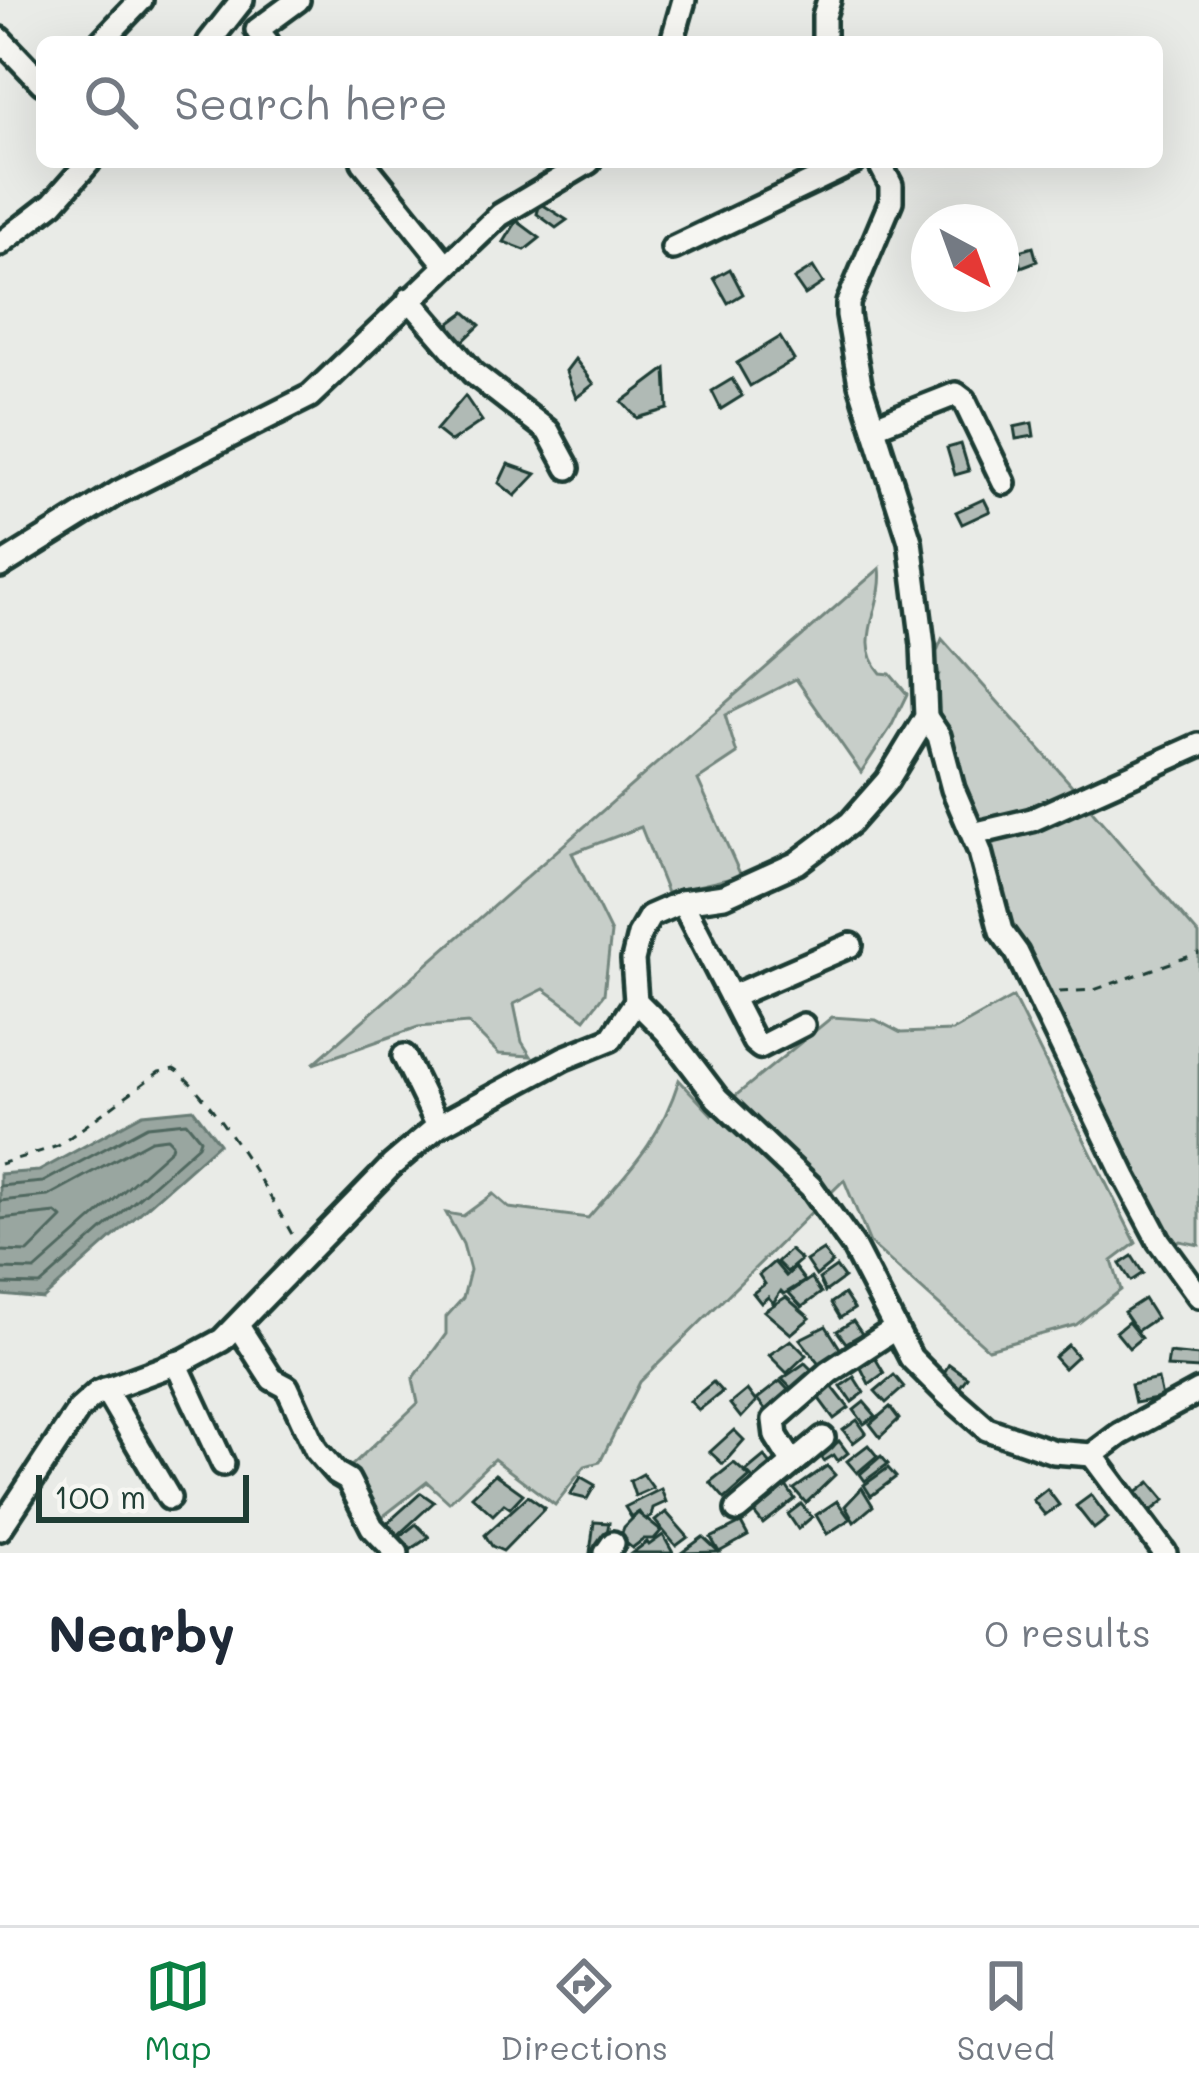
<!DOCTYPE html>
<html lang="en">
<head>
<meta charset="utf-8">
<style>
	:root { --surface:#fff; --page:#f6f6f7; --text:#1f2937; --muted:#747a83; --line:#e0e1e3; --accent:#0b8043 }
	body { margin:0; font-family:Mali,sans-serif; background:var(--page); color:var(--text) }
	.compass { position:absolute; left:911px; top:204px; width:108px; height:108px; border-radius:50%; background:var(--surface); box-shadow:0 12px 48px #0002; rotate:139deg }
	.scale { position:absolute; left:36px; bottom:30px; width:213px; box-sizing:border-box; padding-left:12px; border:6px solid #1f3d34; border-top:0; font-size:33px; line-height:42px; white-space:nowrap; color:#1f3d34; -webkit-text-stroke:9px #f6f6f2; paint-order:stroke }
	.list { margin:0; padding:0; list-style:none }
	h2 { display:flex; justify-content:space-between; align-items:center; height:156px; margin:0; padding:0 48px; font-size:51px }
	h2 small { font-size:39px; font-weight:400; color:var(--muted) }
	.icon { flex:none; width:66px; height:66px; fill:none; stroke:currentColor; stroke-width:2; stroke-linecap:round; stroke-linejoin:round }
	.map { position:relative; flex:none; width:1199px; height:1553px; overflow:hidden }
	.search { position:absolute; background:var(--surface); box-shadow:0 12px 48px #0002; left:36px; right:36px; top:36px; height:132px; display:flex; align-items:center; gap:30px; box-sizing:border-box; padding:0 42px; border-radius:18px; color:var(--muted); font-size:45px }
	.sheet { height:372px; background:var(--surface) }
	nav { display:flex; justify-content:space-around; align-items:center; box-sizing:border-box; height:168px; border-top:3px solid var(--line); background:var(--surface); font-size:33px; color:var(--muted) }
	nav a { display:grid; justify-items:center; gap:6px }
	nav .on { color:var(--accent) }
	.map>svg:first-child { display:block }
	.green { fill:#c7cec9; stroke:#73867e; stroke-width:3 }
	.water { fill:#99a6a0; stroke:#687c75; stroke-width:3 }
	.lines { fill:none; stroke-linecap:round; stroke-linejoin:round }
	.shore { stroke:#50675f; stroke-width:3 }
	.building { fill:#b0bab5; stroke:#1f3d34; stroke-width:3 }
	.minor-casing { stroke:#1f3d34; stroke-width:30 }
	.path { stroke:#1f3d34; stroke-width:3; stroke-dasharray:9 9; stroke-linecap:butt }
	.minor { stroke:#f6f6f2; stroke-width:21 }
</style>
</head>
<body>
<div class="map">
<svg width="1199" height="1553" viewBox="0 0 1199 1553">
	<rect width="100%" height="100%" fill="#e9ebe7"/>
	<filter id="ink" filterUnits="userSpaceOnUse"><feTurbulence type="fractalNoise" baseFrequency=".00833" numOctaves="2"/><feDisplacementMap in="SourceGraphic" scale="24" xChannelSelector="R" yChannelSelector="G"/><feConvolveMatrix kernelMatrix="1 2 1 2 8 2 1 2 1" color-interpolation-filters="sRGB"/></filter>
	<g filter="url(#ink)">
		<!-- green -->
		<g class="green">
			<path d="M880 568C885 606 852 640 881 673L890 674 907 694 891 727 861 772 796 679 725 715 737 754 698 780 741 876 667 893 641 827 572 853 611 933 604 994 585 1019 544 989 514 1004 522 1042 531 1056 499 1054 468 1023 418 1027 313 1064Z"/>
			<polygon points="942,639 1076,790 965,831 932,684 939,674 935,656"/>
			<polygon points="1088,806 1199,935 1199,1245 1180,1241 1160,1254 1044,1034 1060,1013 1057,1003 1014,946 974,844"/>
			<path d="M1013 997 1136 1243 1112 1261 1121 1290 1076 1325 988 1349 870 1243 844 1180 640 1382 600 1462 585 1466 555 1505 494 1459 449 1502 427 1482 381 1518 357 1482 345 1472 418 1403 413 1379 446 1334V1317L463 1298 470 1270 463 1244 446 1213 463 1216 493 1194 509 1208 588 1218C630 1169 659 1143 679 1080L712 1115 832 1017 876 1020 901 1033 952 1031Z"/>
		</g>
		<!-- water -->
		<polygon class="water" points="193,1109 219,1143 43,1299 0,1295 0,1174 39,1171 143,1114"/>
		<g class="lines">
			<!-- shore -->
			<g class="shore">
				<polyline points="0,1186 43,1182 147,1126 186,1122 200,1139 198,1145 40,1285 0,1284"/>
				<polyline points="0,1201 48,1196 151,1140 167,1138 172,1143 171,1149 35,1270 0,1269"/>
				<polyline points="0,1219 56,1213 62,1218 28,1252 0,1251"/>
			</g>
		</g>
		<!-- building -->
		<g class="building">
			<polygon points="540,203 567,220 556,228 537,214"/>
			<polygon points="517,221 540,238 525,250 504,242"/>
			<polygon points="1033,247 1037,261 1021,267 1016,252"/>
			<polygon points="813,267 823,283 805,295 794,279"/>
			<polygon points="730,269 743,294 728,303 714,278"/>
			<polygon points="465,312 480,325 458,346 450,323"/>
			<polygon points="780,337 794,360 750,386 737,363"/>
			<polygon points="575,359 594,384 576,398 566,371"/>
			<polygon points="666,369 668,409 637,418 622,402"/>
			<polygon points="732,379 742,396 721,409 712,391"/>
			<polygon points="465,396 482,421 451,442 436,430"/>
			<polygon points="1032,423 1034,436 1016,439 1014,427"/>
			<polygon points="961,444 969,471 955,475 947,448"/>
			<polygon points="508,464 536,474 515,496 499,483"/>
			<polygon points="984,499 990,511 962,524 956,512"/>
			<polygon points="790,1250 801,1260 787,1272 777,1262"/>
			<polygon points="823,1250 832,1263 816,1276 806,1261"/>
			<polygon points="1132,1256 1143,1273 1131,1281 1120,1264"/>
			<polygon points="774,1262 786,1276 795,1268 805,1281 784,1294 781,1291 773,1303 768,1297 761,1303 753,1293 765,1284 759,1275"/>
			<polygon points="836,1267 844,1278 825,1292 819,1279"/>
			<polygon points="811,1278 821,1293 802,1307 789,1293"/>
			<polygon points="844,1294 854,1309 840,1318 831,1303"/>
			<polygon points="786,1297 810,1318 791,1334 764,1311"/>
			<polygon points="1144,1299 1156,1318 1137,1331 1124,1312"/>
			<polygon points="853,1321 862,1334 846,1343 837,1331"/>
			<polygon points="1128,1322 1141,1338 1129,1348 1116,1332"/>
			<polygon points="826,1326 841,1350 821,1366 800,1339"/>
			<polygon points="791,1340 806,1355 787,1373 769,1355"/>
			<polygon points="1068,1345 1077,1356 1064,1368 1054,1357"/>
			<polygon points="870,1349 884,1373 869,1384 856,1358"/>
			<polygon points="1169,1353 1199,1356 1199,1369 1167,1367"/>
			<polygon points="805,1363 814,1372 791,1388 782,1379"/>
			<polygon points="949,1364 967,1377 957,1391 940,1380"/>
			<polygon points="894,1375 904,1387 886,1403 875,1391"/>
			<polygon points="854,1377 864,1393 852,1402 841,1386"/>
			<polygon points="1158,1379 1162,1398 1135,1403 1131,1385"/>
			<polygon points="780,1381 792,1394 768,1413 757,1399"/>
			<polygon points="713,1382 722,1392 699,1410 690,1401"/>
			<polygon points="831,1385 849,1408 834,1419 817,1396"/>
			<polygon points="747,1390 756,1402 741,1418 730,1404"/>
			<polygon points="864,1402 876,1416 864,1424 854,1410"/>
			<polygon points="890,1407 899,1419 880,1437 870,1424"/>
			<polygon points="857,1420 866,1433 853,1443 843,1430"/>
			<polygon points="734,1430 744,1440 723,1464 710,1452"/>
			<polygon points="839,1441 848,1453 838,1461 834,1455 824,1461 821,1456"/>
			<polygon points="868,1445 877,1456 857,1473 847,1461"/>
			<polygon points="764,1456 774,1468 757,1483 746,1471"/>
			<polygon points="881,1456 888,1464 865,1481 860,1474"/>
			<polygon points="734,1463 750,1477 725,1499 710,1482"/>
			<polygon points="827,1466 835,1475 806,1503 794,1489"/>
			<polygon points="888,1468 896,1477 871,1496 864,1485"/>
			<polygon points="495,1474 523,1494 510,1508 504,1504 493,1515 472,1496"/>
			<polygon points="643,1474 653,1488 635,1496 630,1481"/>
			<polygon points="581,1477 595,1485 587,1499 570,1495"/>
			<polygon points="782,1480 795,1499 763,1524 749,1507"/>
			<polygon points="1150,1482 1165,1500 1149,1513 1135,1494"/>
			<polygon points="862,1488 873,1506 854,1522 845,1506"/>
			<polygon points="661,1489 666,1502 653,1508 651,1517 644,1519 639,1512 631,1517 625,1507"/>
			<polygon points="1047,1489 1059,1505 1045,1515 1033,1500"/>
			<polygon points="421,1493 434,1502 396,1537 383,1527"/>
			<polygon points="1091,1495 1108,1518 1094,1529 1076,1506"/>
			<polygon points="528,1496 545,1508 503,1551 492,1546 485,1535"/>
			<polygon points="837,1501 850,1519 827,1534 816,1515"/>
			<polygon points="801,1504 812,1517 798,1529 788,1514"/>
			<polygon points="666,1512 688,1537 676,1546 655,1521"/>
			<polygon points="638,1513 661,1531 654,1539 644,1539 632,1548 620,1538 624,1527"/>
			<polygon points="594,1522 609,1523 603,1553 590,1553"/>
			<polygon points="741,1523 748,1536 719,1552 711,1538"/>
			<polygon points="416,1524 429,1537 406,1553 393,1542"/>
			<polygon points="663,1535 673,1553 632,1553 647,1542 649,1545"/>
			<polygon points="703,1537 719,1552 681,1553"/>
		</g>
		<g class="lines">
			<!-- minor casing -->
			<g class="minor-casing">
				<g id="minor">
					<polyline points="0,39 42,83"/>
					<polyline points="101,42 141,0"/>
					<polyline points="209,42 242,0"/>
					<polyline points="267,42 257,30 298,0"/>
					<polyline points="672,42 684,0"/>
					<polyline points="824,42 824,16 829,0"/>
					<polyline points="363,162 446,265"/>
					<polyline points="0,244 53,203 89,162"/>
					<polyline points="673,248 854,162"/>
					<polyline points="409,299 473,373 548,431 568,468"/>
					<polyline points="875,426 956,394 964,400 1004,483"/>
					<polyline points="0,566 119,492 310,396 500,215 589,162"/>
					<polyline points="926,717 939,736 953,789 980,852 1001,931 1017,953 1126,1179 1159,1241 1199,1296"/>
					<polyline points="973,834 1032,820 1199,745"/>
					<polyline points="682,902 731,997 851,945"/>
					<polyline points="731,997 754,1042 760,1047 803,1025"/>
					<polyline points="636,1001 666,1031 717,1098 811,1187 853,1246 911,1358 946,1393 987,1429 1054,1452 1092,1455"/>
					<polyline points="404,1056 438,1126"/>
					<polyline points="238,1326 272,1379 287,1387 316,1450 336,1473 348,1480 372,1527 397,1553"/>
					<polyline points="176,1363 223,1464"/>
					<polyline points="105,1389 169,1498"/>
					<polyline points="793,1463 776,1436 774,1420 829,1372 893,1330"/>
					<polyline points="737,1510 823,1438"/>
					<polyline points="0,1529 79,1409 98,1392 185,1360 222,1340 392,1165 438,1126 564,1058 611,1039 636,1001 633,960 639,935 650,916 682,902 724,896 797,863 850,823 887,781 926,717 923,645 910,541 860,384 848,315 848,303 891,201 891,185 879,162"/>
					<polyline points="606,1553 613,1543"/>
					<polyline points="1165,1553 1092,1455 1120,1434 1199,1391"/>
				</g>
			</g>
			<!-- path -->
			<g class="path">
				<polyline points="1059,992 1094,990 1199,953"/>
				<path d="M0 1164 58 1146 159 1072 174 1069C207 1089 275 1202 295 1240"/>
			</g>
			<!-- minor -->
			<use href="#minor" class="minor"/>
		</g>
	</g>
</svg>
<svg class="compass" viewBox="-18 -18 36 36"><path d="M0-13l5 13h-10z" fill="#e53935"/><path d="M0 13l5-13h-10z" fill="#747a83"/></svg>
<div class="scale">100 m</div>
<div class="search"><svg class="icon" aria-label="search" viewBox="0 0 24 24"><circle cx="10" cy="10" r="6"/><path d="M15 15l6 6"/></svg>Search here</div>
</div>
<section class="sheet">
<h2>Nearby<small>0 results</small></h2>
<ul class="list">
</ul>
</section>
<nav>
<a class="on"><svg class="icon" aria-label="map" viewBox="0 0 24 24"><path d="M3 6l6-2 6 2 6-2v14l-6 2-6-2-6 2zM9 4v14M15 6v14"/></svg>Map</a>
<a><svg class="icon" aria-label="directions" viewBox="0 0 24 24"><path d="M12 3l9 9-9 9-9-9zM9 14v-3h6M13 9l2 2-2 2"/></svg>Directions</a>
<a><svg class="icon" aria-label="saved" viewBox="0 0 24 24"><path d="M7 4h10v16l-5-4-5 4z"/></svg>Saved</a>
</nav>
</body>
</html>
